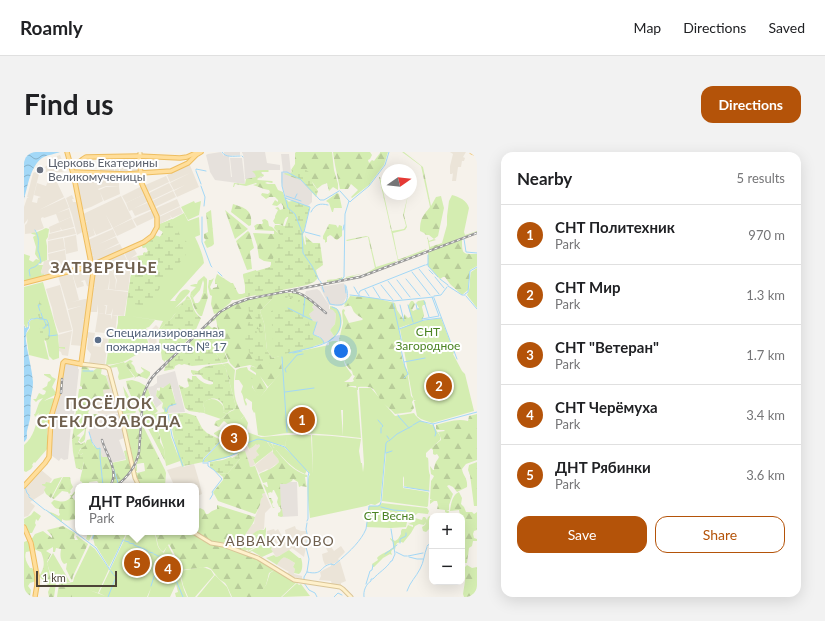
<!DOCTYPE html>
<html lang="en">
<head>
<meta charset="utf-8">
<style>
	:root { --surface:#fff; --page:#f2f2f2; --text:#202124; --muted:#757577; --line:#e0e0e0; --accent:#b45309 }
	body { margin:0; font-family:Lato,sans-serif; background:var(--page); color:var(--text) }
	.controls { position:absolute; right:12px; bottom:12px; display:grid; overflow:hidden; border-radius:8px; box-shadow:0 4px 16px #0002 }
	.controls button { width:36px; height:36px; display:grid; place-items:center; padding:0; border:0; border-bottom:1px solid var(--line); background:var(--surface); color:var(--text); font:20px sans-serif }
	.compass { position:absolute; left:357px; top:12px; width:36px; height:36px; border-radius:50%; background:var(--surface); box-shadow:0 4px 16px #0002; rotate:76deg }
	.scale { position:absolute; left:12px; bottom:10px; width:81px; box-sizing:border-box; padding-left:4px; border:2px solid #4c4337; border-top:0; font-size:11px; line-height:14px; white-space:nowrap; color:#4c4337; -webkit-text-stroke:3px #fff; paint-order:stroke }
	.you { position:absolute; left:317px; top:199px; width:14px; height:14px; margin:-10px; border:3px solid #fff; border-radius:50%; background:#1a73e8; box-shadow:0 0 0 6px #1a73e833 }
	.badge { display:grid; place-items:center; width:26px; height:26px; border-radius:50%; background:var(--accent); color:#fff; font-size:13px; font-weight:700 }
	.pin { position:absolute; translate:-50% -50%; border:2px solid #fff; box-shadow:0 1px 4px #0006 }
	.popup { position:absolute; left:51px; top:331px; width:124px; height:52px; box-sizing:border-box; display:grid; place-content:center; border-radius:8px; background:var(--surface); filter:drop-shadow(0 1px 3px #0005); font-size:13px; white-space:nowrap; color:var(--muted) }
	.popup b { font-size:15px; color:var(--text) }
	.popup::after { content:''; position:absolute; left:50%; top:100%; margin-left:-8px; border:8px solid transparent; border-top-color:var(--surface) }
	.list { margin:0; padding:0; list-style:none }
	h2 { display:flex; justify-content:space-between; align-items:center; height:52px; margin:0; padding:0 16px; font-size:17px }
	h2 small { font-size:13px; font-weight:400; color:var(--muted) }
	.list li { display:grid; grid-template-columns:26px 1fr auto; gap:12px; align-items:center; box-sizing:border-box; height:60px; padding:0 16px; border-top:1px solid var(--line) }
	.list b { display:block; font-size:15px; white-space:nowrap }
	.list p { margin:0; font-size:13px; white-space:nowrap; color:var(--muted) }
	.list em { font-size:13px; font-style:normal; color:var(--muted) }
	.actions { display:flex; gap:8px; padding:12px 16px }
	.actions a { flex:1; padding:9px 0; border:1px solid var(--accent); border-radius:12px; text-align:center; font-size:14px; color:var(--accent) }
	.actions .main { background:var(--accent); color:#fff }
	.map { position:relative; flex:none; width:453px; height:445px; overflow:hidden; border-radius:12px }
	header { display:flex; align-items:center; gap:24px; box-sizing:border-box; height:56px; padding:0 20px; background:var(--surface); border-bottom:1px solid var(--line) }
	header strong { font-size:19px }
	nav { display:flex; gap:22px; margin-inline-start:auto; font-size:14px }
	.intro { display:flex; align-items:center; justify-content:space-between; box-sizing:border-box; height:96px; padding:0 24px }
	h1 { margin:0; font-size:28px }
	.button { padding:10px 18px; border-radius:12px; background:var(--accent); color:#fff; font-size:14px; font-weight:700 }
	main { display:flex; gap:24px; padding:0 24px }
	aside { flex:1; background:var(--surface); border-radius:12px; box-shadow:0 4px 16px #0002 }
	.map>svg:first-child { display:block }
	.residential { fill:#ebe4d8 }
	.industrial { fill:#e6e1dc }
	.green { fill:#d4edb1 }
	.forest { fill:url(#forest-firs) }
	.wetland { fill:url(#wetland-marsh) }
	.water { fill:url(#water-waves) }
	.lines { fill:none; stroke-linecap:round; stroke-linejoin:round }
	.stream { stroke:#a3d8f7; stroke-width:1 }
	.secondary-casing { stroke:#dac597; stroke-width:5 }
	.primary-casing { stroke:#eebe61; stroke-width:5.5 }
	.secondary { stroke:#fff1cc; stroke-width:3 }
	.primary { stroke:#ffde9b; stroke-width:3.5 }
	.rail-casing { stroke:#999; stroke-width:2.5 }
	.rail { stroke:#fff; stroke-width:1; stroke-dasharray:3; stroke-linecap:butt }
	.worship-dot { fill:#6b7280; stroke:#fff; stroke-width:1.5 }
	.service-dot { fill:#5c6f8a; stroke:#fff; stroke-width:1.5 }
	.labels { text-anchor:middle; stroke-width:4; stroke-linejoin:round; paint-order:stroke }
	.worship-label { font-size:12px; fill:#5b616d; stroke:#fff; text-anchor:start }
	.park-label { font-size:12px; fill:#4c8424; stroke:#fff }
	.service-label { font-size:12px; fill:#4e5e75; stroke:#fff; text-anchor:start }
	.quarter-label { font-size:14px; letter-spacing:1px; fill:#6f604e; stroke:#fff }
	.district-label { font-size:16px; font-weight:bold; letter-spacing:1px; fill:#6f604e; stroke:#fff }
</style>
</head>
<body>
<header>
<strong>Roamly</strong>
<nav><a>Map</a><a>Directions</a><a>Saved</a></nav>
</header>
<div class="intro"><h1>Find us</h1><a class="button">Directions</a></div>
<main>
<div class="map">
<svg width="453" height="445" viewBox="0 0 453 445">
	<defs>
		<pattern id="forest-firs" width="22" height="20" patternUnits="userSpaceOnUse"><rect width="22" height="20" fill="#d4edb1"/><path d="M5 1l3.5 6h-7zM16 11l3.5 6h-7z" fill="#b8cc99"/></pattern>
		<pattern id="wetland-marsh" width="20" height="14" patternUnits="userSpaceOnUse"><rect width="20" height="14" fill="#d4edb1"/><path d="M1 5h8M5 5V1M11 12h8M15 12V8" fill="none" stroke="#b8cc99"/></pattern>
		<pattern id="water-waves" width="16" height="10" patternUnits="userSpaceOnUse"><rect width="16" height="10" fill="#a3d8f7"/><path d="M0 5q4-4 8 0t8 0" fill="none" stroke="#87b1c9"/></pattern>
	</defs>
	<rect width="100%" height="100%" fill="#f6f2eb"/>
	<!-- residential -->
	<g class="residential">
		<polygon points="426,0 442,0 439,5 441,6 440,9 438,9 437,15 434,15 432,29 428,29 429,21 428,22 426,22 426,14 429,2"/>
		<polygon points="36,3 38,8 35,8 37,14 40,13 39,9 44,8 47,16 38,20 22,20 22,17 21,15 25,12 33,9 33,4"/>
		<polygon points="95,5 95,21 91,21 91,13 84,13 90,13 90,21 76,21 76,6"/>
		<polygon points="96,5 102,5 102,16 103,13 115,13 115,20 96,21"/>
		<polygon points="165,11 175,35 153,45 150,39 161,33 150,38 146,31 166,21 146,30 143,23"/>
		<polygon points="11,20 15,22 8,50 13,51 14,46 17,45 10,43 13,31 22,34 26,24 29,22 40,45 15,58 41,46 45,56 33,61 45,57 47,65 35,70 32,62 20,66 19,65 17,66 17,68 20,76 18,77 11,79 11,81 10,81 1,82 1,73 3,71 4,67 0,72 0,55 3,46 5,46 3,45 9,21"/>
		<polygon points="52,21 67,21 74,36 72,31 77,29 77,21 95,22 95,35 82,34 74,37 75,38 82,35 95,35 96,42 80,49 76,40 79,49 67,55 58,58 53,29 65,24 53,28"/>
		<polygon points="142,24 145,30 122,41 119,34"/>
		<polygon points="145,31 149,38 126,49 123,42"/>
		<polygon points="118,34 121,42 102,51 98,44"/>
		<polygon points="149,39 152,45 129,56 126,50"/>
		<polygon points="121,42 125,49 109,57 125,50 128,57 111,64 108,58 105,59 102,51"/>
		<polygon points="48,43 50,47 48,47 49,50 54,50 60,79 53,83 48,63 55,60 48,63 42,46"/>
		<polygon points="97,44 108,66 89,76 82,63 88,76 72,83 69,76 71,83 64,86 62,79 65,78 62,78 61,71 65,68 61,70 59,62"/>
		<polygon points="153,47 156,54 133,65 130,57"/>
		<polygon points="156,55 159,61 148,66 146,63 147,66 136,72 133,66"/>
		<polygon points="129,58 132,65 113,74 109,67"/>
		<polygon points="47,65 50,75 38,78 36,75 37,78 26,81 25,75"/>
		<polygon points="108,67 112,75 93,84 89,76"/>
		<polygon points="50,76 52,82 24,88 25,82"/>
		<polygon points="89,77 92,84 75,92 92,85 95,91 79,99 96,92 99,98 74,110 72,106 74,110 69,112 67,105 70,103 67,104 66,97 68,96 66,96 64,88"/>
		<polygon points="52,83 54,99 42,102 40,86"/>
		<polygon points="39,86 41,97 24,101 24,89"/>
		<polygon points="109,95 113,102 107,106 113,104 116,110 106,115 108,121 105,123 106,123 104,139 91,138 93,128 91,123 101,118 90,122 83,108 99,100 103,108 95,111 103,108 104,109 100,100"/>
		<polygon points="41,98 43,115 32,117 33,122 20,126 17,121 20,109 29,107 25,108 24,102"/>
		<polygon points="83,108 86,115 78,119 78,125 79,119 87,116 92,128 91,138 85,137 86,124 84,137 80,137 104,140 100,164 88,163 89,156 87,162 82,162 83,154 84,154 82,153 80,154 82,154 81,162 74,161 74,152 73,160 65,160 69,136 71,136 69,135 69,115"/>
		<polygon points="67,116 68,122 66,135 63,134 61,128 57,129 58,130 59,130 60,134 53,136 48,121"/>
		<polygon points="48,121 55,148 48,150 61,147 65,148 62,167 58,167 62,168 59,194 47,193 49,178 54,179 49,178 44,158 57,154 44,157 39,140 42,139 39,140 34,124"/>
		<polygon points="36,133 48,178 35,181 30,167 28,156 26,150 30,149 26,150 22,137"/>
		<polygon points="74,161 87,163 87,168 88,163 93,164 91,183 85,182 86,176 82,176 81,181 71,180"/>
		<polygon points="132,173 135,176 132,180 133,197 127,199 123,183 125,180"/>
		<polygon points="48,179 44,204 38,203 37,200 35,199 35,189 34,183"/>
		<polygon points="63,180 71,181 69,194 77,195 75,208 78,186 84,187 81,212 65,211 67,202 63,197 64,186 62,185"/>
		<polygon points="82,223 85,223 95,261 81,262 74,261 72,247 80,244 78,238 85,234"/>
		<polygon points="222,292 226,300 225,297 229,295 232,292 235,292 236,294 232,299 235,303 232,306 229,307 231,313 226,315 219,296"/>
		<polygon points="248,299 254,307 255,310 247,316 245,318 243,317 235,321 231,313"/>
		<polygon points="170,312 175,329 164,332 175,329 178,342 173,344 172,343 172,334 155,334 156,333 150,333 143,318 157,314 159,315"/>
		<polygon points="16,317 28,327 21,338 20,341 6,350 11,354 4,364 0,365 0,334"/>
		<polygon points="241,341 247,355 241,361 240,377 235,378 220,389 220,386 223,378 229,372 230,372 231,365 236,353 237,347 239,345 238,342"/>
		<polygon points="271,374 272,377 277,379 282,379 284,386 280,405 268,396 259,402 252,405 247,397 248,396 243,391 243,379 250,377 251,379 254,377 263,393 268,390 265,386 262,385 261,378"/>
		<polygon points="304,390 310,399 317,394 321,400 314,407 315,408 313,410 309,412 311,413 316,409 322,429 317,431 317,433 314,434 314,433 308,433 307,429 295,428 297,424 296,420 301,417 307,414 307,411 301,413 299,408 298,402 304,400 300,392"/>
		<polygon points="261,405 271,411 269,415 271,417 270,422 278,424 278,427 266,424 263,421 265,420 253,413 257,406"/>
	</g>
	<!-- industrial -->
	<g class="industrial">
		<polygon points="197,0 200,4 200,0 216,0 216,3 205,4 207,25 208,25 206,6 218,6 221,32 191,28 186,20 185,15 182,3 184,2"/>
		<polygon points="218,0 241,0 243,11 256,13 256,18 238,18 238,26 221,27 220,11 219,2 218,1"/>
		<polygon points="257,2 265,2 267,21 276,26 288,39 288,50 284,54 262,46 257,30 257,20 259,20"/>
		<polygon points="320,131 323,144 318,154 305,153 296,135"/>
		<polygon points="293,137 296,139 301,147 305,153 305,157 309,157 312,162 311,172 306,178 310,184 304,189 300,191 295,184 289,182 291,176 289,169 285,162 288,155 291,152 285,147 285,145 281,142 282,139"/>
		<polygon points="39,211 54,213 54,217 55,217 49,271 45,272 47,273 44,307 40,308 37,306 35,309 27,303 30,268 37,267 44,271 41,267 39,262 34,263 28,262"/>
		<polygon points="151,219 161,260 144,261 144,254 152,252 148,235 133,236 132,244 138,251 132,256 124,237 124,235 129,234 133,231 133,224"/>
		<polygon points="95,262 100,286 95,288 102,307 87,311 85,305 78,305 76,296 73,296 68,289 65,280 66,269 72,265 74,263"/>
		<polygon points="255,330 273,330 274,364 257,365"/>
	</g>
	<!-- green -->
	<g class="green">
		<path d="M428 43C435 45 443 48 445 56L440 80 441 83 453 79V80H451L419 93 418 91 423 73V64L425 49Z"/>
		<polygon points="170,49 171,51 177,49 175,63 164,68 157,55"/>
		<path d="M160 61 164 69 175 65 176 83 171 85C175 93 179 103 180 111L146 149H152L151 148C154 143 159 134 166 139L165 141 151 156 161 148 163 144 165 145 167 148 162 147 155 155 154 159 150 163 148 166 137 176 135 185H132L133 181 129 182H130L132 179H134L139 169 105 164 131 168 125 175 122 176 124 180 122 183 125 194 119 196 120 199C115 201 110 204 105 207 99 211 90 212 82 213L84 199 87 200 88 196 84 194 85 183 91 184 94 171V164H101L105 135 106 131 107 130 106 129 107 123 109 121 107 115 113 113H115L116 111 113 104 119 103V101L121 100 122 101 124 99 122 95 119 96 118 94 130 83 136 85 139 80 134 76V69L136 72 149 67Z"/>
		<path d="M0 76V102L6 104 5 108 9 110 12 107 15 108 11 102 12 95 9 85 12 83 8 82 7 81C13 81 17 78 22 76L25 77C25 80 24 82 24 85L22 88 23 94V108L18 110 17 112 14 111V112L15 113H19L17 120 18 123 19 121 20 123 18 124 19 125 0 129Z"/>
		<path d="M453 116V156L443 143C447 137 445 128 447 120Z"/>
		<polygon points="180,124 183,127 183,140 179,141 180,131 179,128 176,138 169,146 168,143 166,144 167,140 172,135 166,134 167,133 171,132 173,132 174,129"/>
		<polygon points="19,130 34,183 35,195 41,195 41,197 35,196 35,206 29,208 25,204 22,189 20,188 25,208 5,203 2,182 6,176 5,171 7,168 11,167 6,167 4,170 3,176 2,176 0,172 0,135"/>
		<path d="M249 143C254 147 259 145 265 147 271 149 273 156 282 149L284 152 290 153 288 155 290 158 285 162 289 169 293 170 289 182C293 185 298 185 300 191L304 189 310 184 306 178 311 172 312 162 309 158 306 157V154C312 155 315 157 317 163 322 189 295 193 277 197L276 199 305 193V190L309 189H314V192H315L321 213 328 223 325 227 320 230 323 234 333 236 337 286 319 284V258H317L319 284C301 282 283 281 265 281 255 281 243 286 234 283L231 260 230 261 228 257V250L222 246 221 248 223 252 222 254C219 249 220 244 217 240L219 234 215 228H211L212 218 216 216 223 215 224 218 232 223 228 235 236 245 258 219 257 204 248 206 243 198 240 171 236 159 248 147Z"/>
		<polygon points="417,166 429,197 430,201 429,202 438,219 441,222 450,259 408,271 397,267 393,264 390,249 392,248 390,248 388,243 382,209 376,177 390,170"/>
		<polygon points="100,210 110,225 95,228 94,225 95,221 93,215 86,216 85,214"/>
		<path d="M20 222H26L28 225 32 227 28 235 33 242 23 247 20 249 25 247 29 246 30 247 25 267 24 269 23 284 25 280 24 296 17 304 11 311 10 310 8 313 9 314 7 317 2 320 0 319V293C10 285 12 272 15 261L11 265 10 262H11L15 251 19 246 14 248 12 250 9 247H12L15 241 19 243 21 242 22 239 18 237 23 234 24 230 26 229 27 227 20 223Z"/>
		<path d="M335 236H347L371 264 390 261C394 268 401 271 409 273L416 284V288L402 301V305L404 306C405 311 404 319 406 323L405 339 387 336 380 334V324L379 326V336L404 340 405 341 404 354 403 355 358 349 361 313H362H361L362 301 364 300 361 301 356 350 351 353 347 352 342 354 286 366C285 356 281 330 286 322L283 318 281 322C267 316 258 305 248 293L249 292 260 295 267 302 261 295 263 284 261 294 243 290 249 298 231 312 229 307 232 306V305L235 303 232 299 236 294 235 292 233 293 232 292 229 295 225 297 222 289C217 304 194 309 180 310L179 309 220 264 224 271 222 280H223L237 285 262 283H287L289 322 288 283 308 284 337 287 335 299 337 311H338L339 320 340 312Z"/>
		<path d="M187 247C193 247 196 250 199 254V260L203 262 197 267 182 262 180 261 181 257 179 253C180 249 183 248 187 247Z"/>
		<polygon points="143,261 147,285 154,304 150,287 153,287 160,314 158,315 156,309 142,314 140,297 129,262"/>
		<polygon points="358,351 403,356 405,359 404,362 394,361 383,370 382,375 367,376 342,375 345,354 354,354"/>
		<polygon points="10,359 17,364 14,369 12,367 11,371 12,373 8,381 5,381 0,371 0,367 7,363"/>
		<path d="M406 364V366L408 367V374L402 380 399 379 398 375 401 373 402 370 400 373 395 372 391 374 387 381 379 391 378 390 373 391 371 395 372 396 368 398 367 400 368 403 366 402 359 406 350 415H349L348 412 354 408 353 406C357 401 364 400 369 396V390L366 387V386L371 389 374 387 377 382V379L378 377H382L384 373 389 375V373L384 372 389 370 391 366 398 368 399 365H401L403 368 404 365Z"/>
		<path d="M104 380H129C135 388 130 394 140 401L138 405 143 394 144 393 151 407 160 438 163 445H152L151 441 154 440 152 432 146 445H124L127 436 123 445H48V430H49L50 426 66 393 71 397 85 417 74 441 65 438 81 444 75 441Z"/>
		<polygon points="238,380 241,380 242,383 242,389 224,399 223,397 223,394 221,394 220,391 226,386"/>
		<polygon points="243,390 243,391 248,396 247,397 249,400 238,405 228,399 224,401 224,400"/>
		<path d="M265 398 275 406H277C279 411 279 419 275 422L270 421 271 417 269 415 271 411C260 405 260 402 253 413L242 406 250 403 252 405 255 404Z"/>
		<path d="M29 401 46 430C39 432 33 431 27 427V423L23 411Z"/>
		<polygon points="179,415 187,418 190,423 171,445 164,445 159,433 156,419"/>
		<polygon points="252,417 267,428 273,430 257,445 233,445 242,433 246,421"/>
		<polygon points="191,423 203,435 207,445 173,445"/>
		<polygon points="273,431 275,433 277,432 286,444 258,445"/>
	</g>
	<!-- forest -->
	<g class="forest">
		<polygon points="272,0 308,0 310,18 314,32 314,38 309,35 305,39 303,31 298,33 293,37 287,28 282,30 260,22 261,21 267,22 268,20 267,18 271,12 271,1"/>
		<polygon points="309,0 346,0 348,3 346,7 344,8 345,11 348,8 350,9 356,1 356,0 364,0 360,13 345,33 328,46 327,45 334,38 327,32 324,37 316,37 311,13"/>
		<path d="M378 0H380L399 15 407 54 412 45 417 44 420 56 414 84 410 87 412 88 405 90 406 95 418 91 419 93 405 99V95L403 84 405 89 410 87 405 83H402L400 81 396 79C396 76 396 72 397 69 398 64 403 59 406 55L397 14Z"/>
		<polygon points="239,18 244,18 245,19 244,20 237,20 237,21 240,23 239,25 237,24 233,27 234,28 248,29 249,30 248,31 243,30 241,31 244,32 251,32 254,38 259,40 261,47 263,48 265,50 266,49 268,50 265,65 263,65 261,67 259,74 255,72 251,72 249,69 251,66 251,64 254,58 251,56 254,55 256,58 259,57 259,54 257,51 253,54 248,53 251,48 254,50 254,48 251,45 245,45 242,47 237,43 238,41 244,42 246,40 245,38 240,37 229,33 233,32 232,31 222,34 211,32 210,35 209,35 210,31 221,32 222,27 232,25 231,22 228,19"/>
		<polygon points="355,25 356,25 368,79 380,77 382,74 379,63 384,43 380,63 383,75 381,78 369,81 374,107 376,107 402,97 402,98 396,101 402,99 401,100 383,107 390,103 374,109"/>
		<polygon points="313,41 315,42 318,56 310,56 309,60 308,60 305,51 302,49"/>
		<path d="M209 52C221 56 229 58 227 73L225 74 207 60Z"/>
		<polygon points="187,58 190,92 188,94 183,96 180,90 182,88 180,86 180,82 184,80 182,61"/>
		<polygon points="201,58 224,77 211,87"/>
		<path d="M241 67 244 69 245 74 248 75 253 80 256 82 261 78 258 136 255 138 257 140 232 144 231 142 213 148H208L206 151 196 159 207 152 229 146 260 141H273L279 143 283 147 280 154 279 152H272L265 147 253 146 249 143 248 147 236 159 240 171 243 198 248 206 263 202 264 203 258 206 257 205 258 220 244 235 236 224 243 236 236 246C231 240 226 233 228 225L232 223V221L226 217 227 214 233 216 226 213 211 216 206 211 197 192 204 209 203 210 198 211 190 198 189 189 180 182 172 183 184 173 188 176 190 175 193 176V182L196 188 192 167 190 169 186 170 188 167V166L193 161 190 162 187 152 188 144 186 143 184 135 185 128H187L190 126 186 135 187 137 188 138 189 136 193 135V132H191V128L193 122 207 131H209L214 141 215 142H218L221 141 222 137 219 122 232 118 233 120 247 116V110L240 109 235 106 233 93 229 81 250 82V79L231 78V76L230 74 233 72H238L239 71 238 68Z"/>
		<path d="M305 72 312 73 314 76 315 73 318 74V84L313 88C310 87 309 84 306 83L303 85V90H302L301 91V88L299 87V84Z"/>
		<polygon points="224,79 226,81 230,96 226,99 228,117 223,118 212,89"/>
		<path d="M342 84 345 85 352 115 371 109 372 110 334 125 303 131V128C308 127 313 128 318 125L319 127 326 126V125L322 126V125L340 121 329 124 330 125 339 123 351 116 344 85H342L323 89 322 88Z"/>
		<path d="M437 88H438C438 103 439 102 453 102V114L446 118 444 138 438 143 426 132 421 125H419L416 127 404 114V100Z"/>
		<path d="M182 140H183L184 145 178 164H176C170 158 169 151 166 144L168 143 171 151H174L176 149 179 141Z"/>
		<path d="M326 144 351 146 371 151 373 158 379 167 380 166V162L384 166 386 165 387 164 384 154 387 149H389L391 152 388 158 389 159 395 156 392 151 394 149 400 148 402 151 401 153H399L398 155 400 163 398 169 383 173 375 176 377 190 376 196 379 210 383 218 387 244 390 247 388 250 390 256 387 260 371 262C368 258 363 255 359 251 348 238 354 234 334 235V238H333L332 234H325L323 235 322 232 321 234H318L319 230H328L330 229 329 227 331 224 329 223 328 219C320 214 318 201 315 192V188L319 171 318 159 319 157 321 158 320 161 325 171 338 168 339 167C337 165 332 163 330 160 327 155 329 152 320 155L321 153 320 152C322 149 325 147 326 144Z"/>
		<path d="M106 208 109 209 107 211C108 212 109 213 110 214 112 218 111 221 116 222L120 219 117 216V215L126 220V223L123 227 115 224 112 225 110 227 111 225 101 212V211Z"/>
		<path d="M204 211 211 218C209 234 209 251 220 264L217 267 218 269 212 274 214 275V276L211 275 209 276 198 287 190 282V281L195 278H198C200 276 203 275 205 273L200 269 198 271 195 275 190 273 192 269C200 267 203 260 210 258L212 255 202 217 201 214 198 212Z"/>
		<polygon points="58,213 63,214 66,219 69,219 73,216 78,215 77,222 82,224 86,237 79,238 80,244 71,246 73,256 66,256 64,261 66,263 68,262 74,262 71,266 63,269 61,287 60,289 57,291 55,289 60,282 61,277 48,288 55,237 58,237 58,235 56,234"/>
		<path d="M108 228 115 230 122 234 119 244 117 260 116 261C111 251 104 241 102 229Z"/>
		<polygon points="146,231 152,252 144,255 144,261 135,261 140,260 140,258 138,256 139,251 132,244 133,238 135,239 136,238 136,235 139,236"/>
		<path d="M99 234C104 242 108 251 112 260L111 261 98 262 96 254 98 255 100 254C103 248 100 240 99 234Z"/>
		<polygon points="122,237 124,237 128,249 133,258 134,259 129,263 136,285 136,290 140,297 142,311 118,265 118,259 123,258 126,259 126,254 119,254 120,244"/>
		<polygon points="114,262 116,268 114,302 112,308 109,315 102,281 103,280 102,275 100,273 98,263"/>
		<path d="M453 262V308L442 312 438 317C439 324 444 326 443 335L433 340 429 335 425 333 423 334 429 342 425 353V358H422L425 359 424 364H421V363L423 362V361L421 360V358L413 357 414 353 413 349H410L406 352V348L408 347H406L407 329 409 326 410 324 407 322 406 314 409 318H410C410 314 412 309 414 307L415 305 413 302 411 303 409 302V298L407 296 417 288 416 284 414 280 421 279 420 278H413L412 277V273C423 270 433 266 444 269L445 264Z"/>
		<polygon points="118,272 141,318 142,321 141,334 116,334 110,321 113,320 113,321 121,319 120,311 118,311 113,312 113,319 111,319 111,317 115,304"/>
		<path d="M67 287 69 293 73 296H76L78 305H84L87 311 102 308 100 299 103 298 107 314 106 320 100 327 91 334H77L73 329 65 330 66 334H59L58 330 56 329C57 320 62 310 59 301L57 303 54 302C56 296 61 294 63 288Z"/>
		<path d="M245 290 248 292V293L250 296H252V298C260 308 270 320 283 323V325H281L282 332 283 335 277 334 275 335 274 330 269 327 268 329 262 332H256L257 356 258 357 259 364 257 365 254 364V361L256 360 257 358 256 355H255L253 350 254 346 250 338H249L248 341 247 340 244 341 245 346H247L249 350 248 352 249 355 251 356H249L239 332 241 333 243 335H244L243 330 239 331 235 322C243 318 249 317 255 310L254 307 249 301V298L244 291Z"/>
		<polygon points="221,292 215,300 221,299 225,311 226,315 231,314 241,341 238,342 239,345 237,347 236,353 232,361 231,362 194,349 189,340 199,328 199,325 194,321 203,322 216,307 215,301 213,302 212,301"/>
		<polygon points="453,310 453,354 450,354 446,323 444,318 445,313"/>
		<polygon points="38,325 27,346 22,342 20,338 22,335 18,333 18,332 21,332 22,330 27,331 30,327"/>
		<polygon points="39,325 46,325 47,331 49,335 46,339 47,340 45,342 44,340 38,339 30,347 28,346"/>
		<path d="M52 339V340L48 345 52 350H54V366C49 368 42 370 38 367V370H37L23 359 29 361 35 364 36 362 35 361V357C31 357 30 354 27 351L30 348C37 350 42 351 47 345L46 343H48L50 340Z"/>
		<path d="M435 340 438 346 437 352 440 355 442 360H448L450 362 453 360V378L450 379 449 382 450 386 453 387V389H449L448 394 445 396 443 411H440L438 410V380L439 378 438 364H436L435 358 426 359C427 352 428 343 435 340Z"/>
		<path d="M193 353 231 365C230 374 220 379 220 389L222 386C229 384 232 376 240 378L242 375V383L241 380C233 381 226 386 220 391L221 394H224L223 398 221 399H216L187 390 171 380H172V364L174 363V358L176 356 180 358 182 362H184L188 359 193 357Z"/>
		<path d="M39 374 51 381 50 385 51 388H54L52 384H53L64 392 49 424 48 429 42 417 43 411 40 412C36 408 36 403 37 397L32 396 31 400H29V395L22 399 27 402 23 410 27 427 32 431 30 445H25L24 440 26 435 15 424C21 416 21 410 17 400L10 397V391L7 388 11 382 19 379 28 386V384L23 378Z"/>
		<polygon points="62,380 103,380 85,415 72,394 71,394 68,382 65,389 62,387 63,384"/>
		<path d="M130 380H168L186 391 199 394 230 405 252 417 245 421 242 433 234 445H208L203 434 201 431 195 427 187 417 183 415 157 418 155 417V411L154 410V413L152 407 154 409 145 392 139 400C131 394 135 387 130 380Z"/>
		<path d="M5 388 7 399 2 400C0 406 3 411 6 416H8L11 420 12 429 6 431 4 434 7 438 6 445H0V390Z"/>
		<polygon points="443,413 448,416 453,415 453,437 449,445 440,445 439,442 441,429 441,415"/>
		<polygon points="48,430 48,445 33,445 35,431 44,431"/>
	</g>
	<!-- wetland -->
	<g class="wetland">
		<polygon points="270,16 272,16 274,19 281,17 286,21 289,32 294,39 292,45 276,27 266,23 268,19 268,17"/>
		<polygon points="268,48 286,55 279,83 281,93 282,92 281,83 282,85 289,91 296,91 297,98 299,113 292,118 294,126 290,130 283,133 222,145 221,143 221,134 219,123 246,115 257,84 250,76 251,73 255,73 261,74 265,63 265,53"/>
		<polygon points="148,67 157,85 164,91 161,105 144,123 128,149 121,154 103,151 107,122 109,121 107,116 113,113 116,112 117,111 114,104 120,104 124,99 122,95 119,96 117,92 130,83 136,85 139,80 134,77 134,73"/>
		<polygon points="263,141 277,143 279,144 278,146 279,147 281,145 290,152 286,154 279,148 272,151 266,145 264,144 263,146 251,143"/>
		<path d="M162 147 167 148C169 155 170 161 177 166L170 182 152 199V201L143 209 141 208V210L138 207 136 193 135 190 137 176 142 171 148 166 153 159 155 155Z"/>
		<path d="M229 147V151C234 155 236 162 237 168L235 172V175L239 174 240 177 237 184 234 177 233 167 231 166 233 162 230 159C228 163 231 167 230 172 233 178 234 187 238 192H240L245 202 247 212 242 209 235 213 225 200 224 191 221 187 223 184 224 171 225 170H228L229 168 225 161 224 149Z"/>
		<polygon points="16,148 21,163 25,172 26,185 24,188 22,189 17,186 16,182 16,178 15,165 12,160"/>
		<polygon points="262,155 283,167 288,178 290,194 288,196 250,204 247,159"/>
		<polygon points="185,182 189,189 190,198 198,211 168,214 160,212 158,213 155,212 151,214 150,217 140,219 141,215 144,212 143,211 172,183"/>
		<path d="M198 212 201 214 202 217 212 255 211 257 206 259 203 262 199 260C199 258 200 255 199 253 195 244 183 245 179 253L181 257 180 261 165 259 161 256 155 233 161 236 164 235 165 234 163 227 164 226 168 228V224H172C175 229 184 234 189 232V230C187 229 185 229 183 228 175 226 181 221 169 223L167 220V218L174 219 180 215 189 213Z"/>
		<path d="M162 261 172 264 178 276 183 281 197 288 179 307V310L160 314C159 309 157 305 156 301 154 296 154 291 153 287H150L145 262Z"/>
		<polygon points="52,284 56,285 54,290 57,292 61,290 61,294 56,297 54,302 57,303 60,300 61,305 58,318 52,316 49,300 48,288"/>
		<polygon points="215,301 216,307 203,322 194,321 186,315 186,310 199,308 207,305 208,306 212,304"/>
	</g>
	<!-- water -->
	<g class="water">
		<path d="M0 0H36C31 2 23 3 18 6 6 15 4 34 0 47Z"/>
		<path d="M5 172V176C0 182 2 188 3 196 5 207 8 218 9 230 9 235 8 240 7 245 6 252 7 259 6 267 5 271 4 275 3 279 2 284 5 286 0 290V173L1 176 4 175Z"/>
	</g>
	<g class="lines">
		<!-- stream -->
		<g class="stream">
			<path d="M198 0C201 6 210 4 216 4"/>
			<polyline points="218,4 219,5"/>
			<polyline points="172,18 172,17 182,19"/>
			<polyline points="172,19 177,32"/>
			<polyline points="258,20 258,34 264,56 271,62 278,80"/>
			<polyline points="259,20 263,20 276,27 296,48 300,48 315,39"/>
			<polyline points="177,34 181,45 180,54"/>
			<polyline points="316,39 325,49"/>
			<polyline points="262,44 277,49"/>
			<polyline points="261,46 286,55 280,80 278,81 279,101 281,104 288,114 295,128"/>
			<polyline points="271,46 273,42"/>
			<path d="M287 60C291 52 296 51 304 53"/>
			<polyline points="178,65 178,90 187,114 188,115"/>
			<polyline points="319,78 320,73"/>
			<polyline points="281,80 296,84"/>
			<polyline points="440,87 442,100 453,101"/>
			<polyline points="404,112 404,114 414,125"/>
			<polyline points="402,113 404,112 404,103"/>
			<polyline points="395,117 415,142"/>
			<polyline points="405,118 409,122"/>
			<polyline points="194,120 198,124"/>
			<polyline points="388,120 406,143"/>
			<path d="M6 124 5 118C7 115 10 116 12 114 15 112 14 111 17 110L15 101 14 99C14 91 16 86 11 78"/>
			<polyline points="411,125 420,136"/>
			<polyline points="382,127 396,144"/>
			<polyline points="416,127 424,133"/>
			<polyline points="315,128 318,127 320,125 321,62 325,49 326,50 328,48 345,34 361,13 365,0"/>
			<polyline points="373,128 386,145"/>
			<polyline points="296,129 298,132"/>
			<polyline points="364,129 378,147"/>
			<polyline points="321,133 322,141"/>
			<polyline points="357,133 369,148"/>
			<polyline points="298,134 300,140"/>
			<polyline points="424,134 438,143 441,143"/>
			<polyline points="330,135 334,142"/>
			<polyline points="349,135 356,146"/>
			<polyline points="341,138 345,144"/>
			<polyline points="335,141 336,139 338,138 401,113"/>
			<polyline points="441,142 444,140 446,119 453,115"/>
			<polyline points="326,143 335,144 335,142"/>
			<polyline points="335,144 369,149 410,145"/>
			<polyline points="410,144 417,143 423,135"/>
			<polyline points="442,144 453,157"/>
			<path d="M303 145 306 152C322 156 326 149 322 134"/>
			<polyline points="410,146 433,207"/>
			<polyline points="400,149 405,165"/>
			<polyline points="369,151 378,191"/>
			<polyline points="392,152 393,157 395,157"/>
			<polyline points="16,153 14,153 16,159"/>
			<polyline points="376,153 380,169"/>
			<polyline points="384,153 389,170"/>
			<polyline points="264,156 288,168"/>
			<polyline points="279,165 281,145"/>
			<path d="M19 167 23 168C25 173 26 179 25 184L33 183"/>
			<polyline points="398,167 415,164 408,145"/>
			<path d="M293 170 289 182C293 185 298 184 300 191"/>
			<polyline points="5,173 4,171 7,167 10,167 13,166 16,167 19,167 17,161"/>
			<polyline points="19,176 21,176 21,174 23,174 20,168"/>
			<polyline points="375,177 400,168 417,166"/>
			<polyline points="376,193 381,215 384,222"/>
			<path d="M265 201C276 198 295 195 305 189 317 182 320 169 313 157L308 155"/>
			<polyline points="269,201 278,199"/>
			<polyline points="258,205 263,280"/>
			<polyline points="380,210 401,206"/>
			<polyline points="59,219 69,219"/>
			<polyline points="262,220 261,217 273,203 279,202"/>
			<polyline points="380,226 384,222"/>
			<polyline points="261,240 290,236"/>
			<polyline points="141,256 142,260 145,254 152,252"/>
			<polyline points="144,262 148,284 159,314"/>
			<polyline points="374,263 375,265 385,276"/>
			<polyline points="354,268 359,274 358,275"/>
			<polyline points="409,272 412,281"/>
			<polyline points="389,273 396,269 409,272 453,260"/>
			<polyline points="357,276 357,281"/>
			<polyline points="65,280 68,290 73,297 76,296 76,305 79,334"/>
			<polyline points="363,284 365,287"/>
			<polyline points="411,284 412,281"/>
			<polyline points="365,289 373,282 388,274"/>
			<polyline points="223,291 234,287 240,288 261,295 285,321 284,324 284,367 283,369"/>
			<polyline points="362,301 368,299"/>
			<polyline points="179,310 180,307 209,276"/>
			<path d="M184 310C193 307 204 306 213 301 216 298 219 294 222 291"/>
			<polyline points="179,311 184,311 184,314 190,318 198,327 188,340 189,342 186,347"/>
			<polyline points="88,312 94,331"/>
			<polyline points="1,335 3,341 5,343 5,344"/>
			<polyline points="380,335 405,339"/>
			<polyline points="5,345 21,358"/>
			<polyline points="357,349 362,291 364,289"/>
			<polyline points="357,355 369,358 382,359"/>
			<polyline points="22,358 72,396 86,418"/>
			<polyline points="344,363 345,354 354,354 356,353 357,350"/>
			<polyline points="68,387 71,380"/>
			<polyline points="101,389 105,390"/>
			<polyline points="105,391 110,392"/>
			<polyline points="376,391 376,387 382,384 382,381"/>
			<polyline points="110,393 115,395"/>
			<polyline points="403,394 408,390"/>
			<polyline points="115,395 120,397"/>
			<polyline points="120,397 124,399"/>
			<polyline points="125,400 129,401"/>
			<polyline points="372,400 380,404 383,404"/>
			<polyline points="130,402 134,404"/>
			<polyline points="361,402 373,393"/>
			<polyline points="384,404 399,401"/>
			<polyline points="385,405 393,407 399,407"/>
			<path d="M317 407C326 399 337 389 342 377 343 373 343 368 344 364"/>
			<polyline points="137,408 146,418"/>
			<polyline points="307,412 310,413 316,408"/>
			<polyline points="86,416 99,388 100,388"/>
			<polyline points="87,419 89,422"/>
			<polyline points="133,419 137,405 135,404"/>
			<path d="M283 420C300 424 295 414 307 412"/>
			<polyline points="149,421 159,445"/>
			<polyline points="280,428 280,425 283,420 285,407 282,395 284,386 282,377 283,371"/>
			<polyline points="280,431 285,438 291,441 293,445"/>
			<polyline points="342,432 346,419 348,418 349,413"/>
			<polyline points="127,434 132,419"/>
			<path d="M383 439C386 430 392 425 396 417 400 410 400 402 403 395"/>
			<polyline points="84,445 92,425 90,423"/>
			<polyline points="310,445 314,441 318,443"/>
			<path d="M340 445C339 439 342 432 347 429V427H349C354 421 363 416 367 409H368L371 402 367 377"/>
		</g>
		<!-- secondary casing -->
		<g class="secondary-casing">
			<g id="secondary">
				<polyline points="116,4 116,0"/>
				<polyline points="57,212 82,215 85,217 97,263 111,326 115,334"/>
				<polyline points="169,380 187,391 199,393 234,406 270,428 316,435 319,437 327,445"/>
			</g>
		</g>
		<!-- primary casing -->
		<g class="primary-casing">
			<g id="primary">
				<polyline points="448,0 453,2"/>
				<polyline points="48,16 59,7 62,5 114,4 156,6 163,5 172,1"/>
				<polyline points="49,20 102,22 147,19 164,11 172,3 177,0"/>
				<polyline points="0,131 66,114 120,90 128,84 133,75 133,65 118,32 115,4"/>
				<polyline points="0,334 21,311 25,305 27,265 34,242 39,211 41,209 57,212 69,121 50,25 43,0"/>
				<polyline points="0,375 7,391 13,424 13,433 11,445"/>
			</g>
		</g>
		<!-- secondary -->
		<use href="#secondary" class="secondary"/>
		<!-- primary -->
		<use href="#primary" class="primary"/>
		<!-- rail casing -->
		<g class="rail-casing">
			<g id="rail">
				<path d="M269 140C281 141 292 153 302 161"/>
				<polyline points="37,241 38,227"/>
				<path d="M78 288C82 303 96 319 86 334"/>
				<path d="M92 334C104 325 112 315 115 300L119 244C122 235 125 228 132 221L196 160 210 152 224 147 336 125 453 81"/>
			</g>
		</g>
		<!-- rail -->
		<use href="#rail" class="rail"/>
	</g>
	<!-- markers -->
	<circle class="worship-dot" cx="16" cy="18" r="4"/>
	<circle class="service-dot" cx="74" cy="188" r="4"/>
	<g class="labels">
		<!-- worship labels -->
		<g class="worship-label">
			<text x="24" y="15">Церковь Екатерины<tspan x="24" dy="14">Великомученицы</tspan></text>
		</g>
		<!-- park labels -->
		<g class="park-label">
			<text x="404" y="184">СНТ<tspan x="404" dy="14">Загородное</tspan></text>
			<text x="365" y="368">СТ Весна</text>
		</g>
		<!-- service labels -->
		<g class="service-label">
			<text x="82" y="185">Специализированная<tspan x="82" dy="14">пожарная часть № 17</tspan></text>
		</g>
		<!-- quarter labels -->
		<g class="quarter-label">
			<text x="256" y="394">АВВАКУМОВО</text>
		</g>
		<!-- district labels -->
		<g class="district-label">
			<text x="80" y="121">ЗАТВЕРЕЧЬЕ</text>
			<text x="85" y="257">ПОСЁЛОК<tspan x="85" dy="18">СТЕКЛОЗАВОДА</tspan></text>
		</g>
	</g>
</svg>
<div class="controls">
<button>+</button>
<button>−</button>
</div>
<svg class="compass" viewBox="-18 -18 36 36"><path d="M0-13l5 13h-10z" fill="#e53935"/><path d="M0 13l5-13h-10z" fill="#757577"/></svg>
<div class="scale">1 km</div>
<div class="you"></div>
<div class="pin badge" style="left:278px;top:268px">1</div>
<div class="pin badge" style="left:415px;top:234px">2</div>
<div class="pin badge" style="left:210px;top:286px">3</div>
<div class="pin badge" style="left:144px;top:417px">4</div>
<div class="pin badge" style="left:113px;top:411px">5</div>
<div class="popup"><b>ДНТ Рябинки</b>Park</div>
</div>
<aside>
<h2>Nearby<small>5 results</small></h2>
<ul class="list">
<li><span class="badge">1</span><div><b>СНТ Политехник</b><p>Park</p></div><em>970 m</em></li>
<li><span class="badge">2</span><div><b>СНТ Мир</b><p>Park</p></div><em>1.3 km</em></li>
<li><span class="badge">3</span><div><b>СНТ &quot;Ветеран&quot;</b><p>Park</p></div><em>1.7 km</em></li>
<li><span class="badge">4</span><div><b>СНТ Черёмуха</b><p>Park</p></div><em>3.4 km</em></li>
<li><span class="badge">5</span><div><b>ДНТ Рябинки</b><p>Park</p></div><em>3.6 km</em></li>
</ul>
<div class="actions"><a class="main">Save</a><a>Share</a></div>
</aside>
</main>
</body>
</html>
